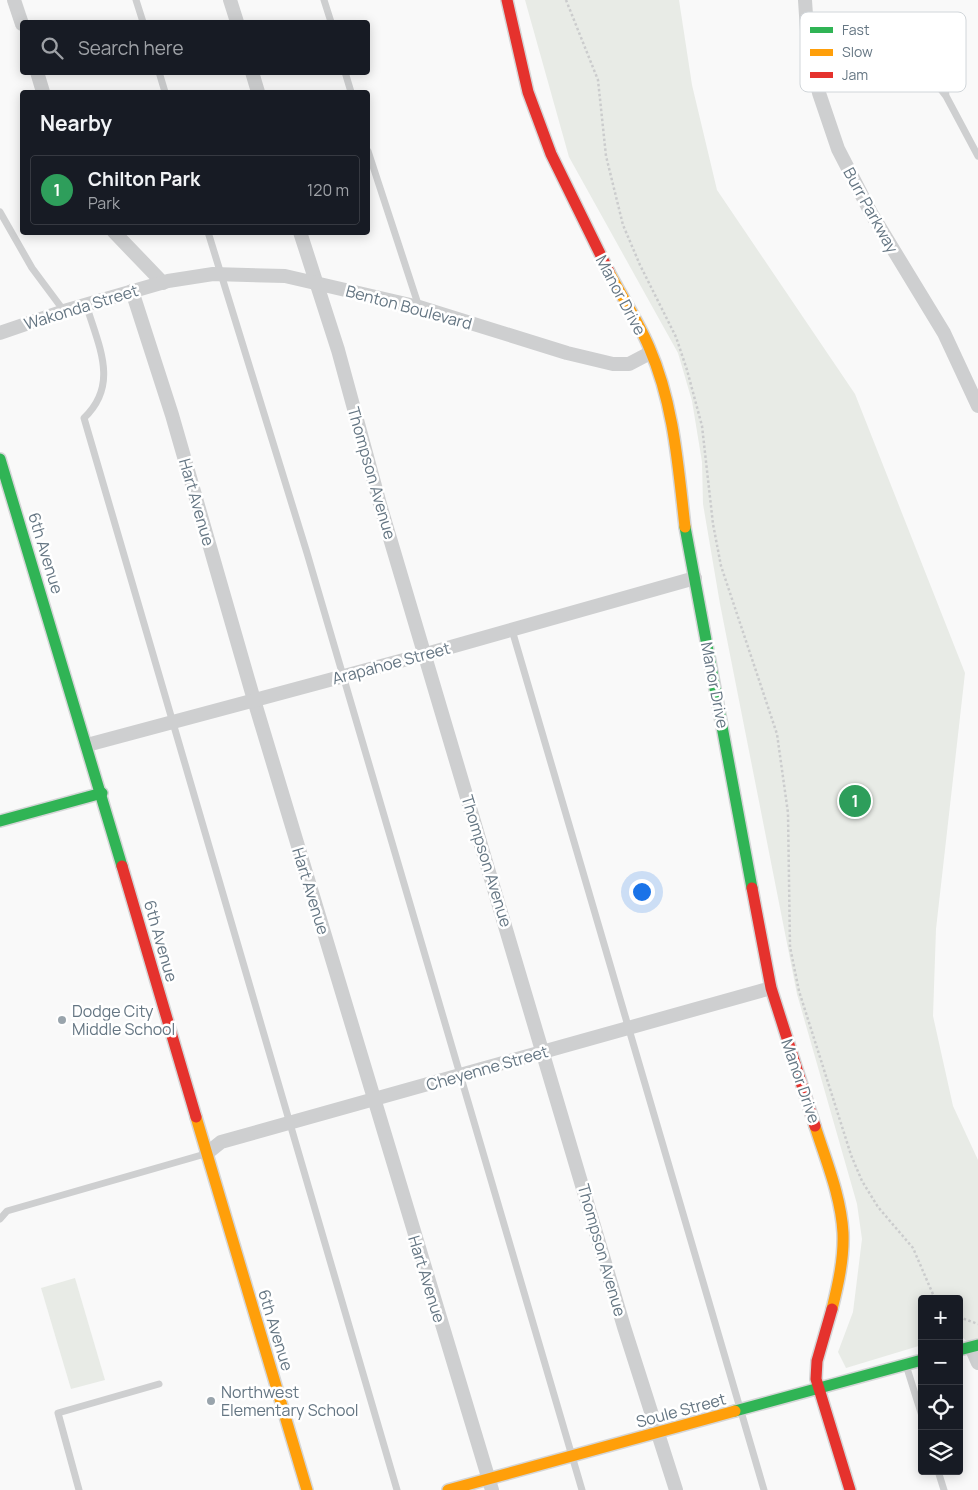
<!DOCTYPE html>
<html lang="en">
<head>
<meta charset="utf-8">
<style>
	:root { --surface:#171b24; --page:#242831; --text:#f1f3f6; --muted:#9ea1a6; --line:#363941; --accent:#d93025 }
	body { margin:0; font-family:Manrope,sans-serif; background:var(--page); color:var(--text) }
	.controls { position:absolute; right:15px; bottom:15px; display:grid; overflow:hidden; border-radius:5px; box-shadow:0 2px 12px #0003 }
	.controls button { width:45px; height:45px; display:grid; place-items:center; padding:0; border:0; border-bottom:1px solid var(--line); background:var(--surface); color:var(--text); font:25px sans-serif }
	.you { position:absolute; left:641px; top:891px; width:18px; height:18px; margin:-12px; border:4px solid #fff; border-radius:50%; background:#1a73e8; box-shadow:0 0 0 8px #1a73e833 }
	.badge { display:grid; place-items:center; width:32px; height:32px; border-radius:50%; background:var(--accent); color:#fff; font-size:16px; font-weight:700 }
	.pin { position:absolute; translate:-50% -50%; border:2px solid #fff; box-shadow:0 1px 5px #0006 }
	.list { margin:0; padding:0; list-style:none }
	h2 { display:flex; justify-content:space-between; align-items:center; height:65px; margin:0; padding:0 20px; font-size:21px }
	h2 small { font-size:16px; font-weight:400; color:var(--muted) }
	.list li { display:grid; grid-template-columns:32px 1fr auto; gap:15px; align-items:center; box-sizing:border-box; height:70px; margin:0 10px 10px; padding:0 10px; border:1px solid var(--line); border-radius:5px }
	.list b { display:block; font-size:19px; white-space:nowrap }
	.list p { margin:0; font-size:16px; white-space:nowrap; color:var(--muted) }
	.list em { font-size:16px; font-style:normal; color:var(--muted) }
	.icon { flex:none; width:28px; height:28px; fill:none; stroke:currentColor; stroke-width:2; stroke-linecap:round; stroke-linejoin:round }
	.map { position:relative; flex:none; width:978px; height:1490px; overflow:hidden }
	.search { position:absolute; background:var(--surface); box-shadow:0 2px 12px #0003; left:20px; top:20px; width:350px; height:55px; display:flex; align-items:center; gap:12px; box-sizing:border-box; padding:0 18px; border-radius:5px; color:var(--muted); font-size:19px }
	.panel { position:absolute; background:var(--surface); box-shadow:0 2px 12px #0003; left:20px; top:90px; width:350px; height:145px; border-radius:5px }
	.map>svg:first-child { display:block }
	.green { fill:#e8ebe6 }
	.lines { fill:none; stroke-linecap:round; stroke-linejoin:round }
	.fast-casing { stroke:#d5d6d7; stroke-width:14 }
	.slow-casing { stroke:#d5d6d7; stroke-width:14 }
	.jam-casing { stroke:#d5d6d7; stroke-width:14 }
	.path { stroke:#cbcccd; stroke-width:2.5; stroke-dasharray:2.5 2.5; stroke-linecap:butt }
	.lane { stroke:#cecfd0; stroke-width:7 }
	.street { stroke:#cecfd0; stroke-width:14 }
	.fast { stroke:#30b455; stroke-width:11 }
	.slow { stroke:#ff9f0a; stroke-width:11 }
	.jam { stroke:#e5322d; stroke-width:11 }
	.poi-dot { fill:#99a4ac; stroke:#fff; stroke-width:2 }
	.labels { text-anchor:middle; stroke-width:5; stroke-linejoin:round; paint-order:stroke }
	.street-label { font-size:16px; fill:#657683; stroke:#fff }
	.poi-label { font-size:16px; fill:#657683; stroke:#fff; text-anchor:start }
	.key { fill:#fff; stroke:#d1d6da; stroke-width:1 }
	.key-label { font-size:14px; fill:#657683 }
</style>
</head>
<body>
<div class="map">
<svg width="978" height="1490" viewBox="0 0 978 1490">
	<rect width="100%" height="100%" fill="#f9f9f9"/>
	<!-- green -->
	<g class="green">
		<polygon points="525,0 679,0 692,85 717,190 855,394 965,673 936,929 933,1016 953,1106 978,1160 978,1352 959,1334 959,1299 922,1299 922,1345 846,1368 838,1352 853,1312 862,1239 857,1204 797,994 720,604 703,504 702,462 692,401 678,353 569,157"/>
		<polygon points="75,1278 105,1380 71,1389 41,1288"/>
	</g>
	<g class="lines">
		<!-- fast casing -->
		<g class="fast-casing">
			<g id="fast">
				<polyline points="0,459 122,866"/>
				<polyline points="685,527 752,888"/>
				<polyline points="0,821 102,793"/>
				<polyline points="959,1350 978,1345"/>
				<polyline points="735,1411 922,1360"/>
			</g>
		</g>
		<!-- slow casing -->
		<g class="slow-casing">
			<g id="slow">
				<path d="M609 272C622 297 638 321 649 347 674 404 678 466 685 527"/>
				<polyline points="196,1117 307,1490"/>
				<path d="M815 1126C826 1161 841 1196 843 1233 844 1259 838 1285 832 1309"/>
				<polyline points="448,1490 735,1411"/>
			</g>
		</g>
		<!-- jam casing -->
		<g class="jam-casing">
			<g id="jam">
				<polyline points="507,0 528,92 551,154 609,272"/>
				<polyline points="122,866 196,1117"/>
				<polyline points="752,888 771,988 815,1126"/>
				<polyline points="832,1309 817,1361 816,1379 850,1490"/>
			</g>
		</g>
		<!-- path -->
		<g class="path">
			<polyline points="566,0 598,80 606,156 623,225 640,265 676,337 687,370 702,426 713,524 721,566 777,734 788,813 790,947 799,991 851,1155 862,1181 878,1207 913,1248 935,1299"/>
			<polyline points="959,1317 978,1324"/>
		</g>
		<!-- lane -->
		<g class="lane">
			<polyline points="136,0 143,22"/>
			<polyline points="324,0 331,22"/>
			<polyline points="159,72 165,92"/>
			<polyline points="345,72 351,92"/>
			<polyline points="946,96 943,68 934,63 930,66 932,78 946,96 978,156"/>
			<polyline points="368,151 419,307"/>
			<polyline points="0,212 32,268 64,311"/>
			<polyline points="208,232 307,553 582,1490"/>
			<path d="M86 304C98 345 120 384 84 418L397 1490"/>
			<polyline points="512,630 764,1490"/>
			<polyline points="0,1219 7,1211 205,1154"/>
			<polyline points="906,1365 922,1416"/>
			<polyline points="938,1471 944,1490"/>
			<polyline points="79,1490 58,1413 159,1384"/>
		</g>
		<!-- street -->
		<g class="street">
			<polyline points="14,0 22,24"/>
			<polyline points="230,0 237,22"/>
			<polyline points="805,0 808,46 819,93 838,149 871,213 944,333 978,406"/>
			<polyline points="37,72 43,92"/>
			<polyline points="252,72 258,92"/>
			<polyline points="114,232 163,283"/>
			<polyline points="300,232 338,350 381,508 624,1327 676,1490"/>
			<polyline points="132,291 172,415 254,700 492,1490"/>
			<polyline points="0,333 64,311 168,281 213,274 285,276 419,307 567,353 613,364 629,364 650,353"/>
			<polyline points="87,745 426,654 695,578"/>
			<polyline points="206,1154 221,1142 771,988"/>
			<polyline points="971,1347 978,1363"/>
		</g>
		<!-- fast -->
		<use href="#fast" class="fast"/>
		<!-- slow -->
		<use href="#slow" class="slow"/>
		<!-- jam -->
		<use href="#jam" class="jam"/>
	</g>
	<!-- markers -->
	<g class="poi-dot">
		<circle cx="62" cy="1020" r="5"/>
		<circle cx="211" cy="1401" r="5"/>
	</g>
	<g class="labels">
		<!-- street labels -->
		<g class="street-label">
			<text transform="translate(871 210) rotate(61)" y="6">Burr Parkway</text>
			<text transform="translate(621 295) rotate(62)" y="6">Manor Drive</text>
			<text transform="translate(81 307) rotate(-17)" y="6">Wakonda Street</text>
			<text transform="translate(409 307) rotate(15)" y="6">Benton Boulevard</text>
			<text transform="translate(372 473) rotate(74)" y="6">Thompson Avenue</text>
			<text transform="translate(197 502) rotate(74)" y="6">Hart Avenue</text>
			<text transform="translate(46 553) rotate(73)" y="6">6th Avenue</text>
			<text transform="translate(391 663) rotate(-15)" y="6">Arapahoe Street</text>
			<text transform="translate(715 685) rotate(79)" y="6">Manor Drive</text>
			<text transform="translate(487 861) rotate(73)" y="6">Thompson Avenue</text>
			<text transform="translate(311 891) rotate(73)" y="6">Hart Avenue</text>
			<text transform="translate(161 941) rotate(74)" y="6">6th Avenue</text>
			<text transform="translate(487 1068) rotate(-16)" y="6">Cheyenne Street</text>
			<text transform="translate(801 1081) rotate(71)" y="6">Manor Drive</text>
			<text transform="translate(602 1250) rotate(74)" y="6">Thompson Avenue</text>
			<text transform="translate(427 1279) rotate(73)" y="6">Hart Avenue</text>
			<text transform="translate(276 1330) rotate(73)" y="6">6th Avenue</text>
			<text transform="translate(681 1410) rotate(-15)" y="6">Soule Street</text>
		</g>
		<!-- poi labels -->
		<g class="poi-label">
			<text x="72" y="1017">Dodge City<tspan x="72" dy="18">Middle School</tspan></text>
			<text x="221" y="1398">Northwest<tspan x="221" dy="18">Elementary School</tspan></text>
		</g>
	</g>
	<!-- legend -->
	<rect x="800" y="12" width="166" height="80" rx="8" class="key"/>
	<rect x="810" y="27" width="23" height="6" fill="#30b455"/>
	<rect x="810" y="49" width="23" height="7" fill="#ff9f0a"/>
	<rect x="810" y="72" width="23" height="6" fill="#e5322d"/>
	<g class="key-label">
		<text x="842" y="35">Fast</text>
		<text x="842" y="57">Slow</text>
		<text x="842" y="80">Jam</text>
	</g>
</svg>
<div class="controls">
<button>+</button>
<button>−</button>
<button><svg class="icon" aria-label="locate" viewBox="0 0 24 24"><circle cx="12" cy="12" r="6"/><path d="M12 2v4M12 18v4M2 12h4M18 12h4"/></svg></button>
<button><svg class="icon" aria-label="layers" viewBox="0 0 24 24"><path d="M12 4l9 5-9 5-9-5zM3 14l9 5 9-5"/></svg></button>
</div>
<div class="you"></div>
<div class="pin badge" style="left:855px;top:801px;background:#2e9e5b">1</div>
<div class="search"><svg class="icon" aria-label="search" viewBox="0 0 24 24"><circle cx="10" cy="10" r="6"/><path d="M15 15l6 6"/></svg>Search here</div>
<section class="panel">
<h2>Nearby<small></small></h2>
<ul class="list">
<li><span class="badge" style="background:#2e9e5b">1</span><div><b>Chilton Park</b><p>Park</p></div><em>120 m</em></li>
</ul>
</section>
</div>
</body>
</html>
